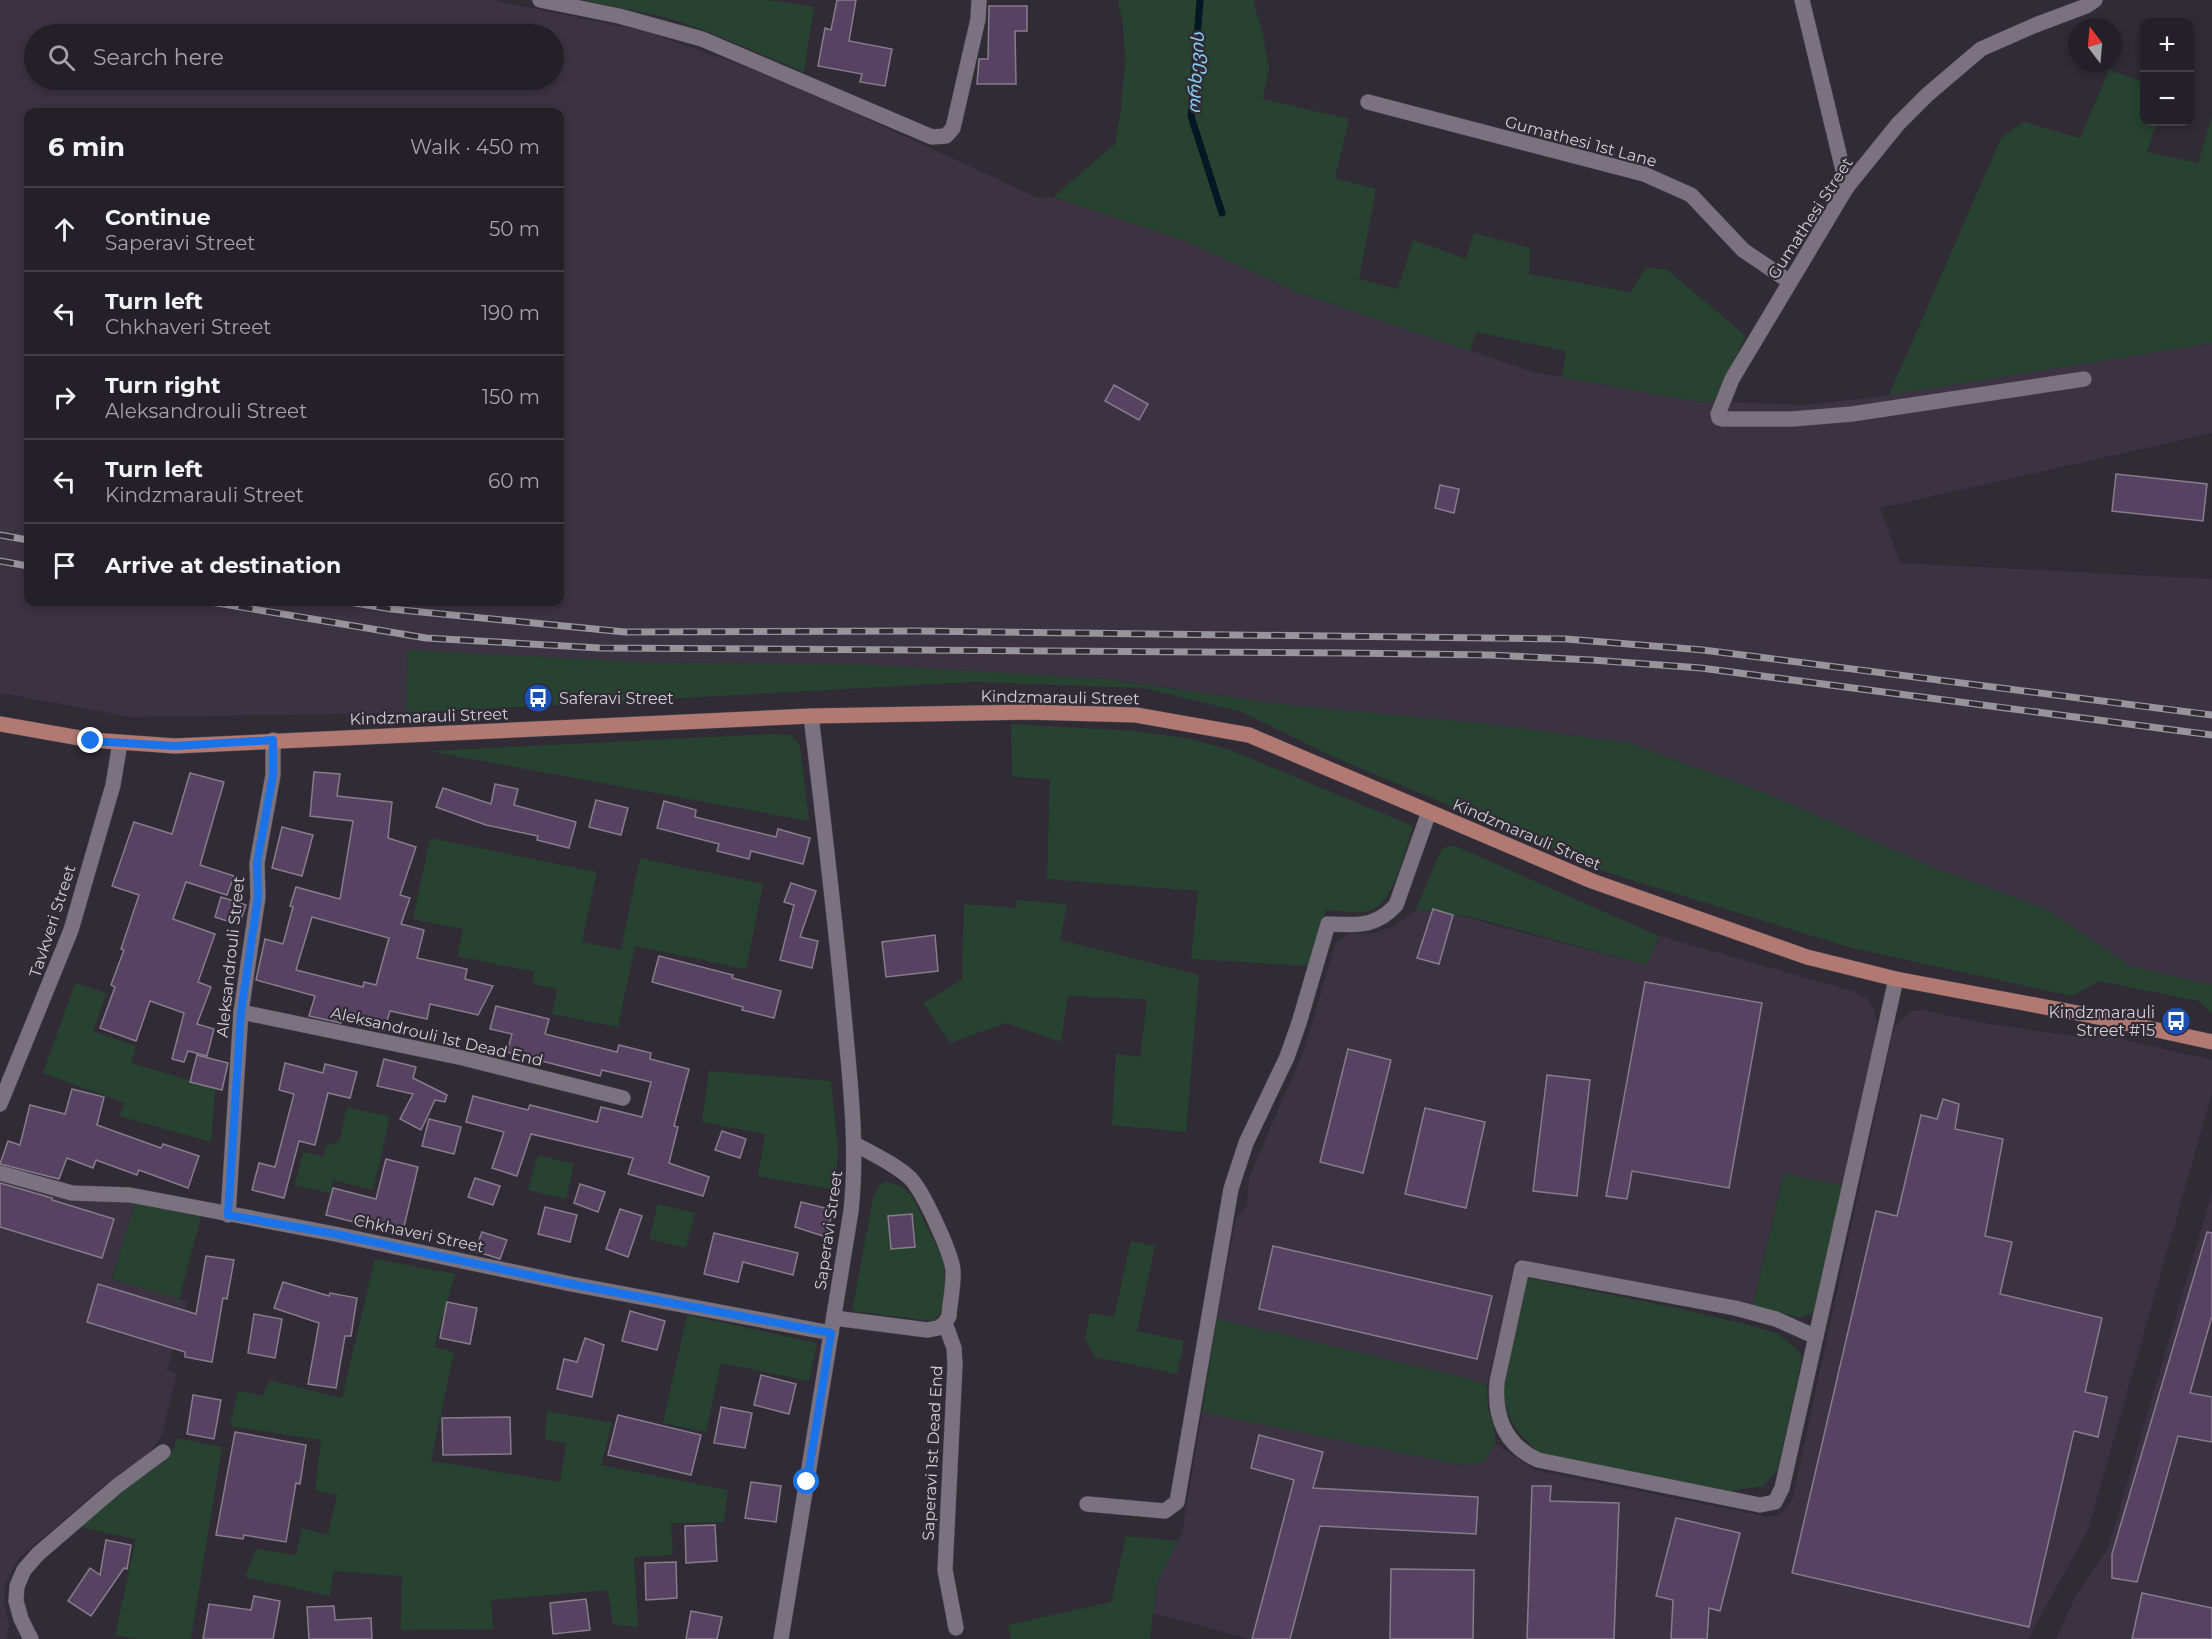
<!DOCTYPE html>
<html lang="en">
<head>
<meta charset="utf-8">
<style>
	:root { --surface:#242028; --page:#302d34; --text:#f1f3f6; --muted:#a3a3a8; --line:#413e45 }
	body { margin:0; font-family:Montserrat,"Noto Sans Georgian",sans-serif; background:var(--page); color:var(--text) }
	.controls { position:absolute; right:18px; top:18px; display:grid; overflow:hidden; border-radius:12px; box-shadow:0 3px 9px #0003 }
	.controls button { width:54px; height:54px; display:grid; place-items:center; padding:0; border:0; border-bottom:2px solid var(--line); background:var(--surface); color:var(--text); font:30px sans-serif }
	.compass { position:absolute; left:2068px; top:18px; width:54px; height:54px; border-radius:50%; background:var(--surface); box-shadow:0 3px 9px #0003; rotate:344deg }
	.stop { position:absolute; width:18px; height:18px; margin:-14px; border:4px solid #1a73e8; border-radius:50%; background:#fff }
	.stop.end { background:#1a73e8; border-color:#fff; box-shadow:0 2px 6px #0008 }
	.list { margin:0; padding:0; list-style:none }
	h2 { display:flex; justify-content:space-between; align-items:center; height:78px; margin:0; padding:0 24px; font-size:26px }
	h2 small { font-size:20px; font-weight:400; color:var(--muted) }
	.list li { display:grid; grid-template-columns:39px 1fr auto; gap:18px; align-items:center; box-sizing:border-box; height:84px; padding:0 24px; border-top:2px solid var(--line) }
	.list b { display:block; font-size:22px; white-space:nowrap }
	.list p { margin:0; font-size:20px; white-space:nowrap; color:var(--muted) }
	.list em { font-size:20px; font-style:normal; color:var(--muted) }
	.icon { flex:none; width:33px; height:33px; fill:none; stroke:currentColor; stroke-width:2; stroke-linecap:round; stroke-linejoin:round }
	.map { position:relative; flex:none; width:2212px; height:1639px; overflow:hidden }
	.search { position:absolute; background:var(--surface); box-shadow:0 3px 9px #0003; left:24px; top:24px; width:540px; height:66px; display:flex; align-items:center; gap:15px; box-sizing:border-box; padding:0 21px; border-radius:33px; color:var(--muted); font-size:22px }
	.panel { position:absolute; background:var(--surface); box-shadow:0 3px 9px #0003; left:24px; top:108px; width:540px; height:498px; border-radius:12px }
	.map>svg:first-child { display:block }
	.built { fill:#3b3242; fill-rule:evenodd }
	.green { fill:#274230 }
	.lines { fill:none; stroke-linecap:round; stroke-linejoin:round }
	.stream { stroke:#031823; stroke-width:7 }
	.building { fill:#574263; stroke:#857d8a; stroke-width:1.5; fill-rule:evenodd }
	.minor-casing { stroke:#4c4851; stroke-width:16 }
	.major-casing { stroke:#4c4851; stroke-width:16 }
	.minor { stroke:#7a737f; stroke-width:15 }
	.major { stroke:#b17971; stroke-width:15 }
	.rail-casing { stroke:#97949c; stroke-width:7 }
	.rail { stroke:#302b35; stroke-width:4.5; stroke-dasharray:14; stroke-linecap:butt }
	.route { stroke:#1a73e8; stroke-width:8 }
	.labels { text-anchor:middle; stroke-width:4.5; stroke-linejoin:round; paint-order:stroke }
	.street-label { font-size:16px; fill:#d3d0d7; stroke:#302b35 }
	.poi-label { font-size:16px; fill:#d3d0d7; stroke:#302b35; text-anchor:start }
	.water-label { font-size:18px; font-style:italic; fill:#88d0f5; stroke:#302b35 }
</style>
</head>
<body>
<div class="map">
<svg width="2212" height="1639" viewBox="0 0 2212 1639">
	<rect width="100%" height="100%" fill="#302b35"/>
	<!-- built -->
	<g class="built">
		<path d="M0 0H490L644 31 749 68 839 106 1038 198 1053 197 1188 242 1297 292 1534 372 1695 401 1805 405 1889 395 2212 343V433L1880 508 1900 563 2212 579V985L2130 966 2046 909 1934 868 1770 795 1630 743 1489 724 1279 704 1107 679 870 665 641 662 408 651 406 713 131 717 0 693ZM34 34H554V80H34ZM28 112H560V602H28Z"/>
		<polygon points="1433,909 1647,965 1659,936 1855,992 1867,999 1874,1009 1877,1024 1844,1186 1784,1174 1753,1305 1516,1259 1487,1385 1470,1379 1217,1319 1236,1218 1247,1205 1249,1177 1304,1050 1336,941 1349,934 1373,933 1393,927 1416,910"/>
		<polygon points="1922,1010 1984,1023 2074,1036 2113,1037 2212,1060 2212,1093 2088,1530 2028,1639 1249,1639 1153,1613 1157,1583 1182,1533 1202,1412 1462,1465 1484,1462 1495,1443 1535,1470 1768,1517 1781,1515 1792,1500 1894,1027 1911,1011"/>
		<polygon points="0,1179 87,1200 135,1203 112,1279 188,1302 167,1370 177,1373 162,1435 150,1452 108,1482 18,1559 5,1584 4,1601 9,1625 7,1639 0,1639"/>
		<polygon points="2212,1193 2212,1639 2056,1639 2075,1597 2108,1548"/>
	</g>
	<!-- green -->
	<g class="green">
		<polygon points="584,0 768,0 814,7 804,72 709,32 668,18"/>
		<polygon points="1118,0 1253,0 1263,35 1269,69 1263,99 1349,119 1335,178 1376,189 1359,279 1398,289 1413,240 1466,259 1474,233 1530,248 1529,274 1630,292 1646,268 1666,269 1746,336 1713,402 1695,401 1562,377 1566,351 1476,332 1470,351 1297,292 1188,242 1053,197 1115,144 1121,110 1125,62 1123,24"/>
		<polygon points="2109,70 2144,82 2144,122 2157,122 2147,152 2198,163 2212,117 2212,343 1889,395 2001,138 2024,122 2080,138"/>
		<polygon points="408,650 641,662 870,665 1107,679 1279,704 1489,724 1630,743 1770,795 1934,868 2046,909 2130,966 2212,985 2212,1014 2199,1001 2099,981 2072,996 1852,948 1612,874 1327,754 1242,712 1144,688 973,682 406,713"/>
		<path d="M1011 724 1134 731 1191 739 1230 750 1413 826C1406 847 1395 895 1377 907 1363 916 1342 911 1326 910L1308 966 1191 959 1198 891 1047 879 1050 779 1012 777Z"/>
		<polygon points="774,734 791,735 800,746 809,821 428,751"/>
		<polygon points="430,838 597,872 582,942 621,950 640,858 763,884 746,969 635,946 618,1027 552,1014 557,989 532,984 534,972 457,956 463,929 413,919"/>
		<path d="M1449 846H1455L1659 936 1647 965 1472 917C1452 915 1435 909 1416 910L1439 854 1442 849Z"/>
		<polygon points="1017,900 1067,904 1060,940 1199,975 1186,1132 1112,1125 1116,1054 1140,1057 1147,999 1068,996 1061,1042 1006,1023 950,1043 923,1003 962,980 964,904 1015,908"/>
		<polygon points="75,983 106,993 93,1031 136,1046 131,1063 215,1088 211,1142 119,1116 125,1103 43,1073"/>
		<polygon points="709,1071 831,1081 838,1147 835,1190 758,1176 765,1134 702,1122"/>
		<polygon points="347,1107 390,1117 373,1190 333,1180 330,1193 295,1185 303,1152 324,1157 326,1146 339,1142"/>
		<polygon points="538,1155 574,1164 566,1199 528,1190"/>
		<polygon points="1784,1174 1844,1186 1813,1312 1801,1318 1753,1305"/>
		<polygon points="888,1182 900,1186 912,1196 944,1262 946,1307 933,1321 852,1311 873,1198 879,1185"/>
		<polygon points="135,1203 201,1217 179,1299 112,1279"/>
		<polygon points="658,1204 695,1213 686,1248 649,1239"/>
		<polygon points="1131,1241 1155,1246 1137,1331 1184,1341 1177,1374 1095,1357 1085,1339 1090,1313 1114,1317"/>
		<polygon points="375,1259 455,1274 434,1347 454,1352 431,1461 560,1482 566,1443 545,1440 547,1411 612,1423 601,1465 728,1490 724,1522 671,1523 673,1555 634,1557 638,1627 613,1625 608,1590 491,1600 493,1629 401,1630 402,1576 334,1571 330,1596 245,1577 256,1549 296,1555 302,1528 328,1535 337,1495 315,1490 321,1440 230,1426 238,1391 263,1396 269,1380 342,1398"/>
		<path d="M1528 1278 1682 1309 1748 1325 1777 1333 1801 1353V1363L1777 1471 1764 1486 1728 1491 1540 1453C1516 1434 1505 1416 1502 1385Z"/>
		<polygon points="687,1315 817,1343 809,1381 721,1363 706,1432 663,1423"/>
		<polygon points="1217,1319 1470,1379 1487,1385 1488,1409 1495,1432 1495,1443 1484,1462 1462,1465 1202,1412"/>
		<polygon points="176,1438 222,1447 191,1639 138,1639 115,1635 136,1539 79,1527 119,1491 164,1462 175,1447"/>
		<polygon points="1126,1536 1178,1541 1157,1583 1150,1639 1011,1639 1008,1625 1111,1602"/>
	</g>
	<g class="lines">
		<!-- stream -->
		<polyline class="stream" points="1200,0 1191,116 1222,213"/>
	</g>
	<!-- building -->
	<g class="building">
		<polygon points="837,0 856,0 849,41 892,49 885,86 860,82 862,74 818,66 825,28 831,30"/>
		<polygon points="989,6 1027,6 1027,31 1015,31 1016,84 977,84 979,59 988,59"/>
		<polygon points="1114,385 1148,404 1139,420 1105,401"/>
		<polygon points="2116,474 2207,484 2203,521 2112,511"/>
		<polygon points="1440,485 1459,489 1454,513 1435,508"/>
		<path d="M314 772 340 774 337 796 392 802 388 838 416 847 400 895 410 898 401 924 424 930 417 958 467 969 465 979 493 986 478 1015 430 1004 427 1019 390 1011 384 1031 341 1020V1023L309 1016 315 996 256 980 265 939 283 944 293 907 290 906 296 887 340 899 353 821 310 816ZM312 917 389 938 376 985 364 982 363 987 296 970Z"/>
		<polygon points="190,773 224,782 200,865 234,876 227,895 186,882 173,919 215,934 198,982 211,987 197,1024 214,1029 207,1056 188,1051 184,1062 172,1059 184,1013 150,1001 136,1041 100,1028 115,987 111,985 124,950 121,949 139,895 112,886 134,822 172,834"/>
		<polygon points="495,784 518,789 514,805 576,822 569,848 537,840 538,836 486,825 436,807 443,788 491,804"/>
		<polygon points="596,800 628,808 621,835 589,827"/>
		<polygon points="664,801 696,810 695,817 776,837 778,829 810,838 803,864 751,851 749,859 717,851 719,844 657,828"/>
		<polygon points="282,827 313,835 302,876 272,868"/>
		<polygon points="791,883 816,891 800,937 818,941 812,968 780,960 794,905 784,902"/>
		<polygon points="221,897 246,905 239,925 215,917"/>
		<polygon points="1433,909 1453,915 1439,964 1417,958"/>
		<polygon points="935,935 938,971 886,977 882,942"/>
		<polygon points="659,956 733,975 732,978 781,991 774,1018 742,1010 743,1007 652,982"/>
		<polygon points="1645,982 1762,1003 1729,1188 1632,1171 1627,1199 1606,1196"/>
		<polygon points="496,1006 549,1019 545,1034 617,1052 619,1045 651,1053 650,1059 689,1069 674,1126 678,1127 669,1163 709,1177 703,1196 628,1174 633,1158 531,1134 517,1176 492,1168 504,1132 466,1122 473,1096 528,1110 530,1105 597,1122 601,1107 642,1117 651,1082 602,1070 600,1076 507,1052 512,1034 490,1029"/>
		<polygon points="1348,1049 1391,1060 1363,1173 1320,1162"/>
		<polygon points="197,1055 228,1063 222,1090 190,1082"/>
		<polygon points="384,1059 416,1067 413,1078 447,1095 445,1102 435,1100 421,1130 400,1119 413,1094 377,1086"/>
		<polygon points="285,1063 323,1073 325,1064 357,1072 350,1098 328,1093 315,1145 299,1141 284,1198 252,1190 259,1163 275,1167 294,1094 279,1090"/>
		<polygon points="1547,1075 1590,1080 1577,1196 1533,1191"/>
		<polygon points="72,1089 104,1097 97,1125 161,1148 163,1144 199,1156 188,1188 139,1170 137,1175 96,1160 93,1168 67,1158 59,1179 0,1164 8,1141 20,1145 30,1105 65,1114"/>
		<polygon points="1943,1099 1959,1104 1955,1129 2003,1139 1985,1236 2012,1242 2000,1294 2102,1318 2085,1392 2107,1397 2098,1437 2074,1431 2029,1627 1792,1573 1876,1211 1897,1216 1921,1115 1937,1119"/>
		<polygon points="1425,1108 1485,1122 1466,1208 1405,1194"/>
		<polygon points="429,1119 461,1127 454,1154 422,1146"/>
		<polygon points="722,1131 746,1139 740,1158 715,1150"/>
		<polygon points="386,1159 418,1167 403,1231 359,1220 358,1223 326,1215 333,1188 376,1199"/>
		<polygon points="475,1178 500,1186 493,1205 468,1197"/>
		<polygon points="0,1183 52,1198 52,1200 114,1219 102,1258 0,1227"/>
		<polygon points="580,1184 605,1192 598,1212 574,1203"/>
		<polygon points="801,1202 833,1210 826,1237 795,1227"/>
		<polygon points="545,1207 577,1215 570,1242 538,1234"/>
		<polygon points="620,1209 642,1216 628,1257 606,1249"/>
		<polygon points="912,1214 915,1247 891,1249 888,1216"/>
		<polygon points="482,1232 507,1240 500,1259 475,1251"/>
		<polygon points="2207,1232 2212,1233 2212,1316 2190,1393 2212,1397 2212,1442 2178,1436 2137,1582 2112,1578 2112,1554"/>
		<polygon points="714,1233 798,1253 793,1275 743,1262 738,1282 704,1274"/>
		<polygon points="1273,1246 1492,1296 1477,1359 1259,1309"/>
		<polygon points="206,1256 234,1260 227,1299 223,1298 212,1362 185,1357 185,1352 87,1322 98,1284 196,1314"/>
		<polygon points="283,1282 329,1296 330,1293 357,1298 351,1336 345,1336 336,1388 308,1384 319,1323 274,1308"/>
		<polygon points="447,1302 477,1308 470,1344 440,1338"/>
		<polygon points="630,1311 665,1321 657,1350 622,1341"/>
		<polygon points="254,1314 282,1319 275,1358 248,1353"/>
		<polygon points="585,1338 604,1345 592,1397 557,1389 564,1359 577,1362"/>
		<polygon points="761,1375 796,1384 789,1414 754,1405"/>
		<polygon points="193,1395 221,1400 214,1439 187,1434"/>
		<polygon points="721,1407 752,1413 745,1448 714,1443"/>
		<polygon points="618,1415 701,1435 691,1475 608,1455"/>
		<polygon points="510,1417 511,1454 443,1455 442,1418"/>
		<polygon points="235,1432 306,1445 300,1484 296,1483 286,1542 244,1535 243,1539 216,1535"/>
		<polygon points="1259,1435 1323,1452 1313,1488 1478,1497 1476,1534 1320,1526 1290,1639 1252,1639 1294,1480 1251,1468"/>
		<polygon points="751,1482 781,1486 776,1522 745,1518"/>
		<polygon points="1532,1486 1551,1486 1550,1501 1619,1503 1614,1639 1527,1639"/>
		<polygon points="1676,1518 1740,1533 1720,1611 1709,1608 1707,1639 1671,1639 1673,1600 1656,1596"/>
		<polygon points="715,1525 717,1561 686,1563 685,1526"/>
		<polygon points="106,1540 131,1545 127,1569 124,1568 91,1616 68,1601 90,1568 100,1575"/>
		<polygon points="676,1562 677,1598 646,1600 645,1563"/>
		<polygon points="1391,1569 1474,1570 1473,1639 1390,1639"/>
		<polygon points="2142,1593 2212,1608 2212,1639 2132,1639"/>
		<polygon points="254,1596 280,1601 273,1639 203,1639 209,1604 251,1610"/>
		<polygon points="586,1599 590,1630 553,1634 550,1603"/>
		<polygon points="334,1606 335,1620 371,1618 372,1639 309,1639 307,1607"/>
		<polygon points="691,1611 722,1617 717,1639 686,1639"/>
	</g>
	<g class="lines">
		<!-- minor casing -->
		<g class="minor-casing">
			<g id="minor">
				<polyline points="540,0 619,16 702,39 932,137 946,136 953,128 978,19 979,0"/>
				<polyline points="1802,0 1847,187"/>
				<polyline points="1368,102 1644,174 1691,195 1743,250 1790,282"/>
				<polyline points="2084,379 1852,414 1793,419 1722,419 1719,418 1718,414 1732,379 1847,187 1898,124 1927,95 1981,49 2033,26 2086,6 2095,0"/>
				<polyline points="241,1012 463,1058 623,1098"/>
				<polyline points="0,1104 71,930 113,785 120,743"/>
				<path d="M855 1144C873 1154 895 1164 910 1178 923 1191 951 1252 953 1270 954 1285 950 1301 949 1316L945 1323"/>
				<polyline points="0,1173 72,1193 130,1195 335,1234 571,1284 831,1333"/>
				<polyline points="228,1215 241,1012 258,897 257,863 273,775 273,740"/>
				<polyline points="834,1318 927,1330 938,1328 945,1323"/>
				<polyline points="945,1323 954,1348 955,1365 945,1570 956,1628"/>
				<path d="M1816 1337 1776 1319 1735 1308 1522 1268 1497 1382C1494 1417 1505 1445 1538 1460L1760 1505 1775 1502 1782 1488 1896 979"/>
				<path d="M1087 1504 1165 1511 1177 1502 1231 1189 1246 1143 1287 1057 1299 1023 1328 924C1356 925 1375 928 1396 905L1429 812"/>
				<polyline points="31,1639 21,1619 16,1601 17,1586 24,1570 38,1554 117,1486 163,1452"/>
				<path d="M781 1639 851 1211C858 1145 850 1081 844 1015 835 916 823 816 811 716"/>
			</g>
		</g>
		<!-- major casing -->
		<g class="major-casing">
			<polyline id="major" points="0,724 91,740 175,746 811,716 1027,712 1136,715 1249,735 1592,881 1807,957 1896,979 2088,1015 2212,1042"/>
		</g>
		<!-- minor -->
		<use href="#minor" class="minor"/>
		<!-- major -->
		<use href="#major" class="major"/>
		<!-- rail casing -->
		<g class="rail-casing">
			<g id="rail">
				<polyline points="0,535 28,540"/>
				<polyline points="0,561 28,566"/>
				<polyline points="211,602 426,638 600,648 1345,653 1490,655 1592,660 1701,668 2212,735"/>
				<polyline points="349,602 391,609 625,632 917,631 1566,639 1703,650 2212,715"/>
			</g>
		</g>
		<!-- rail -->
		<use href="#rail" class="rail"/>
	</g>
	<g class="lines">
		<!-- route -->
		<polyline class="route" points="91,741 175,746 273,740 273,775 257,863 258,897 241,1012 228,1215 335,1234 571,1284 831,1333 807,1482"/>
	</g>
	<!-- icons -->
	<defs>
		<g id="bus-disc" transform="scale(1.5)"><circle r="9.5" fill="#1a4fb4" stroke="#302b35"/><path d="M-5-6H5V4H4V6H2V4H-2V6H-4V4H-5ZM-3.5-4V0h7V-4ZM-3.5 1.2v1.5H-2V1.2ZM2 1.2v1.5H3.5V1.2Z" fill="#fff"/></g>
	</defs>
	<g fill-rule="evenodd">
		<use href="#bus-disc" x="538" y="698"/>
		<use href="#bus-disc" x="2176" y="1021"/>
	</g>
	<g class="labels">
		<!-- street labels -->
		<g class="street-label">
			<text transform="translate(1581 141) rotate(15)" y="6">Gumathesi 1st Lane</text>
			<text transform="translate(1810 218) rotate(-57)" y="6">Gumathesi Street</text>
			<text transform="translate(1060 697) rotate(1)" y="6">Kindzmarauli Street</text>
			<text transform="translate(429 716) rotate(-2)" y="6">Kindzmarauli Street</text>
			<text transform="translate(1527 834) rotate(23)" y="6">Kindzmarauli Street</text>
			<text transform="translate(52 921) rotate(-72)" y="6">Tavkveri Street</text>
			<text transform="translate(230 957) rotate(-84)" y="6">Aleksandrouli Street</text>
			<text transform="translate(437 1036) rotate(13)" y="6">Aleksandrouli 1st Dead End</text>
			<text transform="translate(828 1230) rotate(-82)" y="6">Saperavi Street</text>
			<text transform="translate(419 1233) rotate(12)" y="6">Chkhaveri Street</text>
			<text transform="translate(932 1453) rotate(-87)" y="6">Saperavi 1st Dead End</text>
		</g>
		<!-- poi labels -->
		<g class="poi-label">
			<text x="559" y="704">Saferavi Street</text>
			<text x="2155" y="1018" text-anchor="end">Kindzmarauli<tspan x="2155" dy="18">Street #15</tspan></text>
		</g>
		<!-- water labels -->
		<g class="water-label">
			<text transform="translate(1196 73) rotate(-87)" y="6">ორხევის</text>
		</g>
	</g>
</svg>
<div class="controls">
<button>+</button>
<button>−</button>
</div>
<svg class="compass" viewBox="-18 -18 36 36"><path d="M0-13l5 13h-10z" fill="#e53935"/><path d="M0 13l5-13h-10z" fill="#a3a3a8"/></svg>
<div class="stop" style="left:807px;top:1482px"></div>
<div class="stop end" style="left:91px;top:741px"></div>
<div class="search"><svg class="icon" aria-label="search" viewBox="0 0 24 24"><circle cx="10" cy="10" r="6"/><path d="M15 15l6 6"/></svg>Search here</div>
<section class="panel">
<h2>6 min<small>Walk · 450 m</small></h2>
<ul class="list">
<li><svg class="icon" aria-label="ahead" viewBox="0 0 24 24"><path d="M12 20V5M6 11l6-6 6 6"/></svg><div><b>Continue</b><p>Saperavi Street</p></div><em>50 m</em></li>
<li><svg class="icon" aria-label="left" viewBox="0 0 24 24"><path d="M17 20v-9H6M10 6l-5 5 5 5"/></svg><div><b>Turn left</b><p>Chkhaveri Street</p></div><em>190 m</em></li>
<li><svg class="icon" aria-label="right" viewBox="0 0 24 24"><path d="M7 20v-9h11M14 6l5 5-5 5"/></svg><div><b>Turn right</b><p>Aleksandrouli Street</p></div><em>150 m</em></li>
<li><svg class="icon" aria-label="left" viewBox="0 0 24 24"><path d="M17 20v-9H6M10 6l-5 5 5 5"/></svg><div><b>Turn left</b><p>Kindzmarauli Street</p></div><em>60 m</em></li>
<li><svg class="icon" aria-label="arrive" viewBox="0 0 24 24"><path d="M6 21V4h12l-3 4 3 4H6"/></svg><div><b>Arrive at destination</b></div></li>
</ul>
</section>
</div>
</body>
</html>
